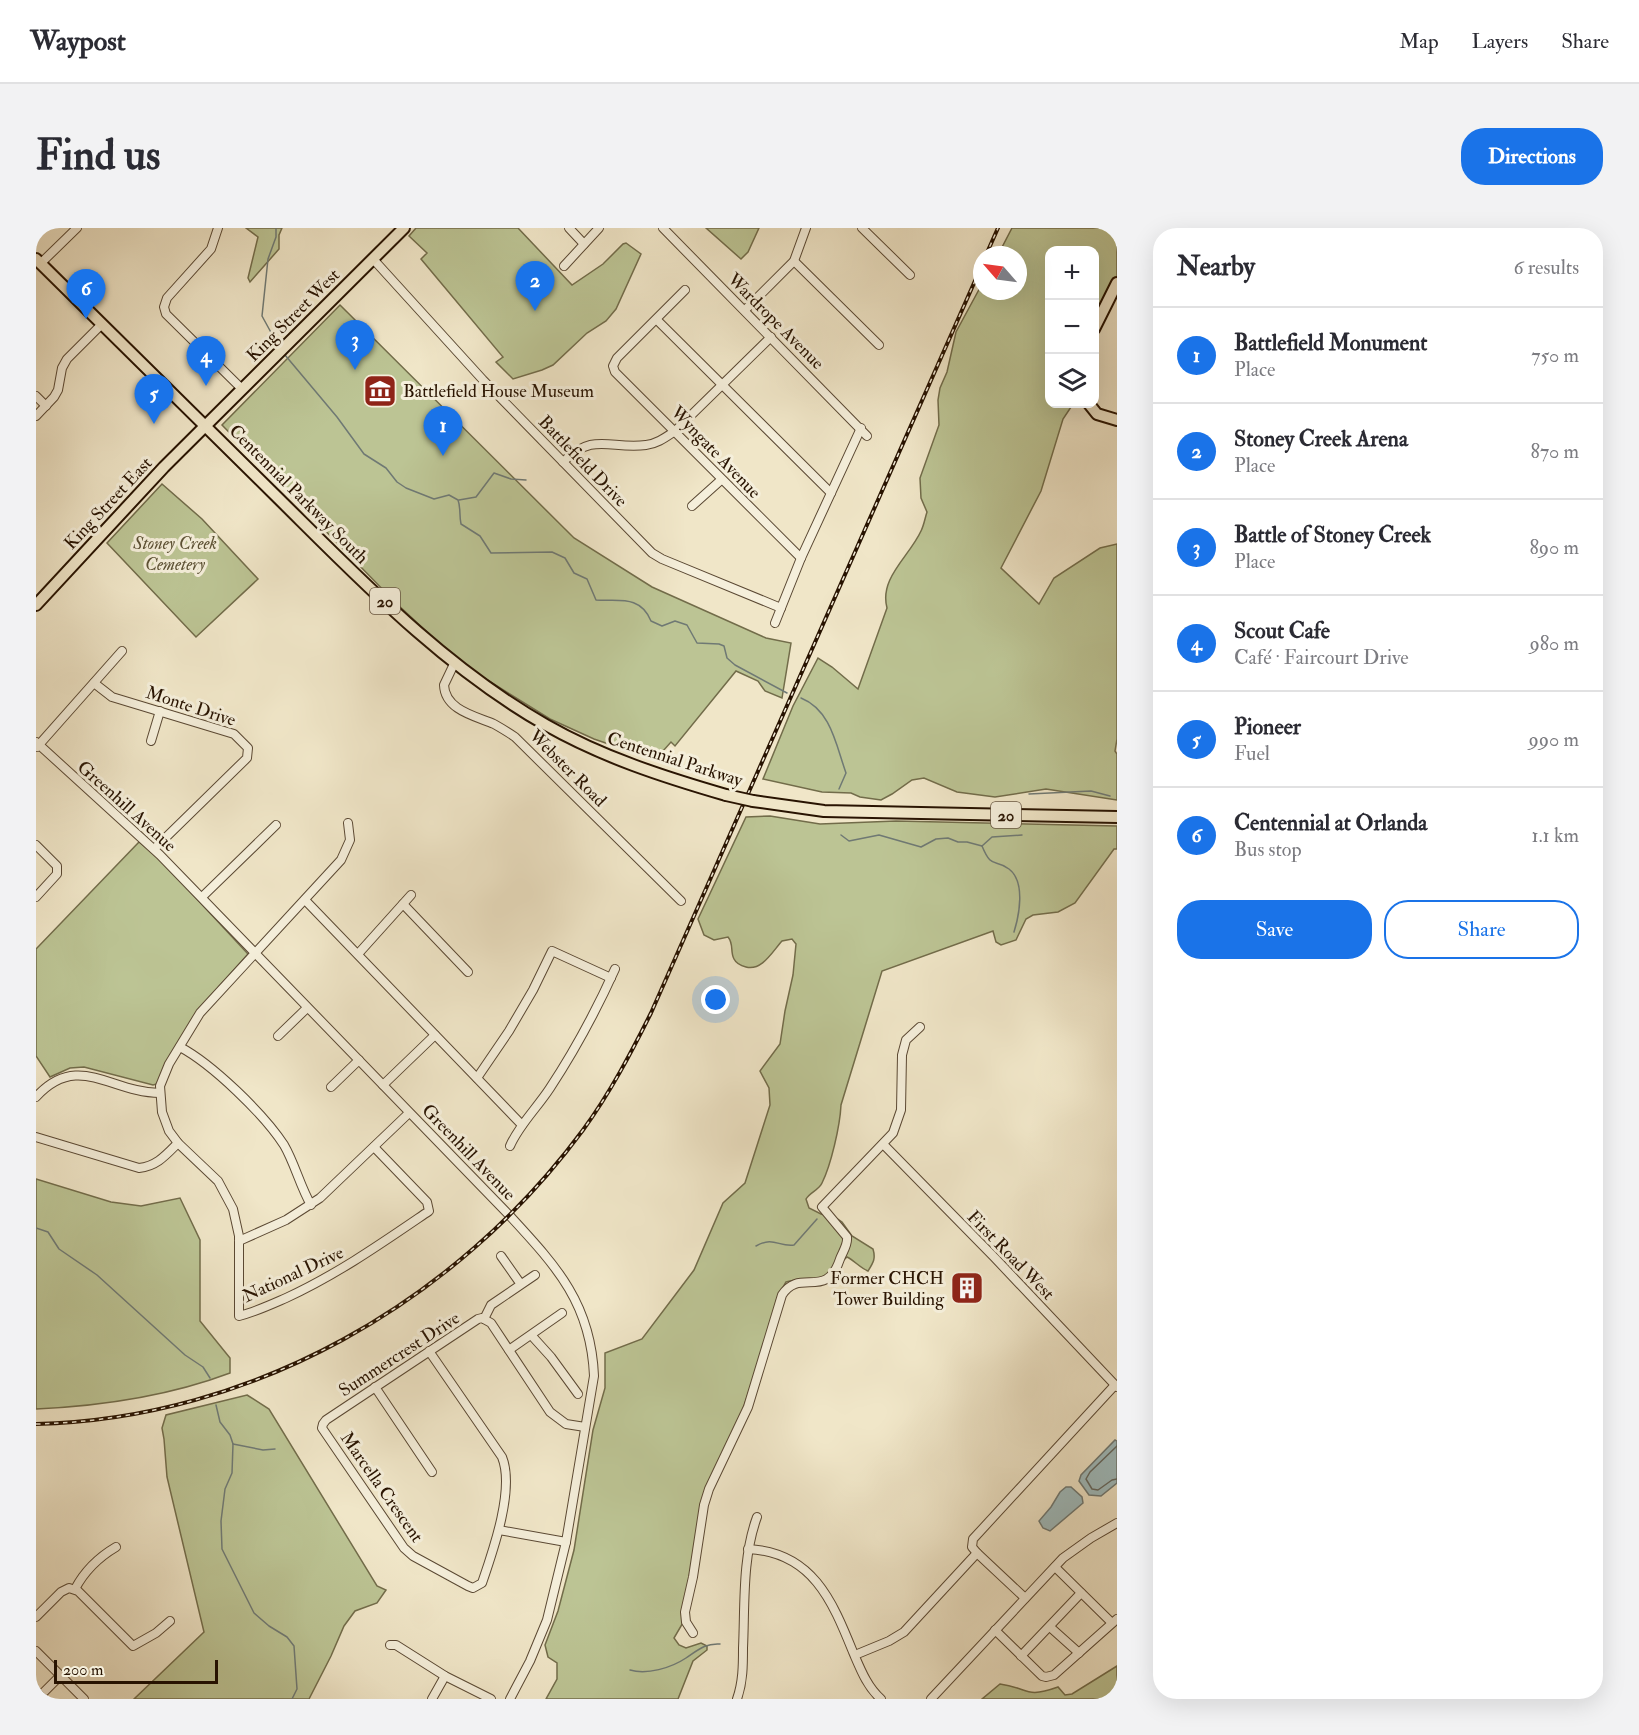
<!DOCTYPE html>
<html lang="en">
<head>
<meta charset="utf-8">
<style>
	:root { --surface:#fff; --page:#f2f2f3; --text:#2b2b33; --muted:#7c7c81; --line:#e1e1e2; --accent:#1a73e8 }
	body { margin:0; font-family:"IM FELL Double Pica",serif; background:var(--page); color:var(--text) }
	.controls { position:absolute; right:18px; top:18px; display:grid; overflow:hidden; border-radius:12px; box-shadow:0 6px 24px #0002 }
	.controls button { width:54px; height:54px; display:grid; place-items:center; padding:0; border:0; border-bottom:2px solid var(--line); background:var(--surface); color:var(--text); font:30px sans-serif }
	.compass { position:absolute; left:937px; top:18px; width:54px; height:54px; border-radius:50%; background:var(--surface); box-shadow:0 6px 24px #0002; rotate:298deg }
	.scale { position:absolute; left:18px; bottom:15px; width:164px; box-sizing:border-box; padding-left:6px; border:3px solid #281301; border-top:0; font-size:16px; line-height:21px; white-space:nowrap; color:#281301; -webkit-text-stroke:4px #f5efdb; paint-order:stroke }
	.you { position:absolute; left:680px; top:772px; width:21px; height:21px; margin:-15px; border:4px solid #fff; border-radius:50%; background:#1a73e8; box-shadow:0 0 0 9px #1a73e833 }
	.badge { display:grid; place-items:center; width:39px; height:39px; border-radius:50%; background:var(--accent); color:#fff; font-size:20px; font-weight:700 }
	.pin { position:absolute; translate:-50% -50px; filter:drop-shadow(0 2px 3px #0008) }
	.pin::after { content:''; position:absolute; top:32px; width:21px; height:18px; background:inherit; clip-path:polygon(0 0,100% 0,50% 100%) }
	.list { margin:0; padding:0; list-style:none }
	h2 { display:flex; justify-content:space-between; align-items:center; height:78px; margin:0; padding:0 24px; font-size:26px }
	h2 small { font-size:20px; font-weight:400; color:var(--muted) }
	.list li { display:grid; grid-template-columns:39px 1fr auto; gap:18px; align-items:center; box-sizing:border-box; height:96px; padding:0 24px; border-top:2px solid var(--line) }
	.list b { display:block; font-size:22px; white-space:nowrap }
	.list p { margin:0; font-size:20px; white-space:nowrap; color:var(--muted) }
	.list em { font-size:20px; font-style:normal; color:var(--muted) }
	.actions { display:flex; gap:12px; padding:18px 24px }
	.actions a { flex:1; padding:14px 0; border:2px solid var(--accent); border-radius:24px; text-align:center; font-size:21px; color:var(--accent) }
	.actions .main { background:var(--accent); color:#fff }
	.icon { flex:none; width:33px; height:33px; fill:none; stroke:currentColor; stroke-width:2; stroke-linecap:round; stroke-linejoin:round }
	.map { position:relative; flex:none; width:1081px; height:1471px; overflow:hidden; border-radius:24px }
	header { display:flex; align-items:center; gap:36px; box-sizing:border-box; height:84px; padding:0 30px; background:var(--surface); border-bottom:2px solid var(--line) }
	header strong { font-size:28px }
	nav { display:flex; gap:33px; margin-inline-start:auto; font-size:21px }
	.intro { display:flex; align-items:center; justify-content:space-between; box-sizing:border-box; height:144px; padding:0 36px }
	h1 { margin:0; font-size:42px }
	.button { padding:15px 27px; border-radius:24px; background:var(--accent); color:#fff; font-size:21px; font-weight:700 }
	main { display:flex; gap:36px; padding:0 36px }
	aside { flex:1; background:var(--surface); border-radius:24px; box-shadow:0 6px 24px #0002 }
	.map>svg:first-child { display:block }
	.green { fill:#bcc494; stroke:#726c4a; stroke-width:1.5 }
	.water { fill:#9fbdc0; stroke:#6f7974; stroke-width:1.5 }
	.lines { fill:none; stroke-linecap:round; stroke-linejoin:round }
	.shore { stroke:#646860; stroke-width:1.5 }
	.stream { stroke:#6f7974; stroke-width:1.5 }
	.minor-casing { stroke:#5a4833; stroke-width:10 }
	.major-casing { stroke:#281301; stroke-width:14 }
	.minor { stroke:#f5efdb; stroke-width:8 }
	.major { stroke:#f0e6c8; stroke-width:10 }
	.rail-casing { stroke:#281301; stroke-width:4 }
	.rail { stroke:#f5efdb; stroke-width:1.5; stroke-dasharray:4.5; stroke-linecap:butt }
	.major-bridge-casing { stroke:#281301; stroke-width:14; stroke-linecap:butt }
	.major-bridge { stroke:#f0e6c8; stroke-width:10 }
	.labels { text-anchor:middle; stroke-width:6; stroke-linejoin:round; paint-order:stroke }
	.shield { fill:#f5efdb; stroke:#665542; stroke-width:1.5 }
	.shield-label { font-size:16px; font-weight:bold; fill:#281301 }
	.street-label { font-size:18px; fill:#281301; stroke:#f5efdb }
	.poi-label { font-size:18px; fill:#281301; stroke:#f5efdb; text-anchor:start }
	.park-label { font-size:18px; font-style:italic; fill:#5c5134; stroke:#f5efdb }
</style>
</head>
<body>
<header>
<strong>Waypost</strong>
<nav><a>Map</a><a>Layers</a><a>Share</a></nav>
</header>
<div class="intro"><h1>Find us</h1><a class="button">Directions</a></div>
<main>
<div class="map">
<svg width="1081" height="1471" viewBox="0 0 1081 1471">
	<rect width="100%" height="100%" fill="#f0e6c8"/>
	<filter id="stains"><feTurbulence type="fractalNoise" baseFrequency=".00333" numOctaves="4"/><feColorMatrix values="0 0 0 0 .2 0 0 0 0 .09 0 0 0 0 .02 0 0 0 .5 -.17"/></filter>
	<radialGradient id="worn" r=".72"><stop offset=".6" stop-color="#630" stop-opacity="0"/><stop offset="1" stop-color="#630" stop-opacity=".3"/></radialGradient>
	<!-- green -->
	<g class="green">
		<polygon points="210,0 246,0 243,7 243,21 214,54 212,50 222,9"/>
		<polygon points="380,0 482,0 536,57 567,36 587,16 590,15 605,26 580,81 570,93 551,105 517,137 506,142 477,151 460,134 467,129 385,31 391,25 373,8"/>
		<polygon points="670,0 723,0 712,24 705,31"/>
		<path d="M976 0H1081V49L1075 56 1059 91 1058 22H1014V176H1046V177L1035 179 1027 191 1005 263 965 340 1003 376 1018 350 1064 320 1081 316V511L1079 523 1081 526V572L1010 561 959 569 921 564 888 550 876 552 856 566 845 572 824 569 815 565 786 564 727 551 757 478 782 430 796 439 822 461 851 380C843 350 873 329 885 303 888 297 889 290 891 284L885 270 884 250 903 197 902 172 904 160 911 144 920 104 946 56V63H982V27H962Z"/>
		<polygon points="304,77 538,310 616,359 730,410 755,415 746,470 729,463 722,453 700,443 639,518 635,514 619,532 558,511 514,491 445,448 419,430 361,376 186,197"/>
		<polygon points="126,256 166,291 222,351 160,409 71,315"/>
		<path d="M734 588 784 596 860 593 1081 598V621H1078L1039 675 1022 684 997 687 990 691 980 712 965 717 960 714 957 703 846 743 805 877C804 898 795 937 786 955 783 962 774 964 770 971L773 980 785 986 800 990 806 994 816 1008 837 1021C840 1031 837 1035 832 1043 823 1039 819 1033 811 1029 802 1037 791 1050 779 1051 768 1053 760 1051 750 1054L741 1070 735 1097 691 1229 675 1262 667 1287 648 1393 638 1410 643 1417 650 1420 665 1415 671 1418V1422L657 1433 642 1471H510L521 1451V1435L512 1429 509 1417 522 1383 538 1322 557 1202 569 1160V1125L606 1111 658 1042 687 975 709 955 734 877 733 860 724 843 744 816 749 783 757 747 760 716 756 711 746 713C736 724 726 743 710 739 706 738 700 735 698 731 694 724 698 716 692 709L678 712 668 707 662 691 710 589Z"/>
		<polygon points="103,614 121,628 212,726 165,779 129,841 125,855 117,857 48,839 34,840 14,849 0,828 0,721"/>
		<path d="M0 951 75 974 105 978 144 970 164 1012V1093L194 1130V1145C133 1168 65 1178 0 1181Z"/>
		<polygon points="211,1167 233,1181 341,1358 350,1362 341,1375 319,1383 308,1398 295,1428 273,1471 98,1471 168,1404 131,1249 128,1211 126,1200 130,1187"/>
		<path d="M1081 1438V1471H946L964 1456C994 1460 988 1471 1022 1459L1029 1467 1036 1466Z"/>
	</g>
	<!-- water -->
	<g class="water">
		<polygon points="1079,1212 1081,1213 1081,1255 1065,1268 1053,1267 1043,1253 1045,1247"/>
		<polygon points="1030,1259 1035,1259 1046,1269 1047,1275 1014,1303 1007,1300 1003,1293 1015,1279 1024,1264"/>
	</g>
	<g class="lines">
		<!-- shore -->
		<polyline class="shore" points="1081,1218 1054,1244 1050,1251 1056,1261 1062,1262 1076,1252 1081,1251"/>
		<!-- stream -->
		<g class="stream">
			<polyline points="240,0 240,9 232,31 226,88 243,119"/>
			<path d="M249 127 301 189 328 226 350 240 361 254 370 260 398 271 413 267 422 272C425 280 423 287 425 296L444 308 455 325 516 324 529 330 538 345 551 351 560 372C581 374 604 366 615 393L626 398 639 393 651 397 661 415 683 416 688 418 691 430 699 437 751 465"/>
			<polyline points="423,272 440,269 458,245 475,251 490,252"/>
			<path d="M765 470C795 482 800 517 810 545L803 561"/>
			<polyline points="993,566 1055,563 1074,568"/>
			<polyline points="805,607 813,613 843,607 885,619 900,611 912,610 922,614 931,614 946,618 956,609 986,607"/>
			<path d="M946 618C956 642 958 630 973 641 990 654 983 688 978 704"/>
			<polyline points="0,1000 12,1004 23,1021 61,1047 149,1127 167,1139 174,1150"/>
			<path d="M720 1018C738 1008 742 1019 758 1017L781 991"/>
			<polyline points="180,1177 184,1194 194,1207 197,1216 196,1245 189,1261 185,1293 186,1321 218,1385 233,1398 251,1409 258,1418 261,1461 256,1471"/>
			<polyline points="197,1216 227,1222 239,1221"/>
			<path d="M594 1442C611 1447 635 1440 650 1430 662 1422 669 1415 684 1416"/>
		</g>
		<!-- minor casing -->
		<g class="minor-casing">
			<g id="minor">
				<polyline points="182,0 175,21 131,70 128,79 130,86 206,161"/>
				<polyline points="533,0 548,16"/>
				<polyline points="627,0 831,208"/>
				<polyline points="826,0 874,47"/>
				<polyline points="337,31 447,152 616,325 626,331 745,380"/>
				<polyline points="758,33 843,117"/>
				<polyline points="4,36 41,0"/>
				<polyline points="528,38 563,0"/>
				<polyline points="649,62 581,130 577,138 579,144 765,330"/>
				<polyline points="709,82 758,33 770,0"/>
				<polyline points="621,92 795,265"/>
				<polyline points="0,168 10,178"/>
				<polyline points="0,188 18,169 22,162 26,140 31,131 66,96"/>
				<path d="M527 234C558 203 575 222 610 217 621 216 630 209 639 203L735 109"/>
				<polyline points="656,278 685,252"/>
				<polyline points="739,395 765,330 825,200"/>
				<path d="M418 436 408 457C409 482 439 488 458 496 465 500 472 504 479 509L645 673"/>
				<polyline points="58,455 76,469 198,506 212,520 211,530 118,621"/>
				<polyline points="115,513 124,483"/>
				<path d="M0 514 124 627 474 988C520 1038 555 1075 558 1148L530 1314 511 1392 494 1433 474 1471"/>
				<polyline points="1,519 86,423"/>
				<path d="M312 595 314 612 305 632 164 785 133 836 124 858 126 884 133 903 142 915 182 953 197 981 203 1008V1088C219 1084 234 1077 250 1070 302 1046 346 1015 393 983L391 974 338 919"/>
				<polyline points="0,617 21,638 21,646 0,669"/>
				<polyline points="166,669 240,597"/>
				<polyline points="269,672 486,897"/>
				<polyline points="367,676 432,744"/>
				<polyline points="322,726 375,667"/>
				<polyline points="242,808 271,780"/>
				<path d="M144 819C176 836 228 886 248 917 259 936 264 958 275 977"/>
				<polyline points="441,850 473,803 497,762 516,723 575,750"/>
				<polyline points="347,857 399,807"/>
				<polyline points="295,859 323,832"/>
				<path d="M0 869C42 823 75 865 124 865"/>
				<path d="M0 909 103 940C121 938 130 927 142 915"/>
				<polyline points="847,916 958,1029 1081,1159"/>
				<path d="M474 918C483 897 501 880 514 860 539 822 560 783 579 741"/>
				<polyline points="203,1013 250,992 284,970 373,885"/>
				<polyline points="465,1028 484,1055"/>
				<polyline points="448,1091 455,1077 499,1047"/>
				<polyline points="496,1108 515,1129 542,1166"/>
				<polyline points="473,1122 526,1085"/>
				<path d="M393 1123 466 1229C479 1261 457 1323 446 1355L437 1360 432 1358 377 1328 368 1320 286 1200 287 1196 290 1192 442 1091 446 1090 455 1095 514 1184 530 1196 549 1199"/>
				<polyline points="339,1159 396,1244"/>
				<polyline points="463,1302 530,1314"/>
				<path d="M712 1321C776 1324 796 1372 817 1424 824 1440 831 1459 845 1471"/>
				<polyline points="1019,1339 1076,1395"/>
				<path d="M39 1361C48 1344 63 1329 80 1319"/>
				<polyline points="989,1370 941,1325 936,1319 937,1311 1079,1157"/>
				<polyline points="0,1389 25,1364 33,1360 42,1363 97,1418 120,1405 134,1393"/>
				<polyline points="1014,1399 1043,1425"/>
				<polyline points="959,1402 1006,1448 1010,1449 1018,1447 1081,1391"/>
				<path d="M657 1405 650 1394 649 1384 657 1349 668 1277 673 1261 712 1179 746 1067C764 1039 790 1073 804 1031 807 1023 812 1017 811 1009L786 979 857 905 865 882 866 827 870 812 884 799"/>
				<polyline points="354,1417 360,1417 409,1448 455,1471"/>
				<polyline points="0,1423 48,1471"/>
				<polyline points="819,1427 853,1413 868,1404 941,1325"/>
				<polyline points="985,1428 1045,1365"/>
				<polyline points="1,1471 25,1447"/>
				<polyline points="396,1471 409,1448"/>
				<path d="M701 1471C707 1454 707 1437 707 1420 709 1377 706 1330 721 1289"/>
				<polyline points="895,1471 1027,1330 1055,1310 1081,1295"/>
			</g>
		</g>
		<!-- major casing -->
		<g class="major-casing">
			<g id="major">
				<path d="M0 31C80 109 159 188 238 266 323 350 406 438 510 497 566 529 628 549 690 567"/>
				<polyline points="1058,101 1081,55"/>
				<polyline points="1053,176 1061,186 1081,192"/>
				<polyline points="0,377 128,239 368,0"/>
				<polyline points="717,573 788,583 1081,589"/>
			</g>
		</g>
		<!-- minor -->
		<use href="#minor" class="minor"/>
		<!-- major -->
		<use href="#major" class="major"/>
		<!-- rail casing -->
		<g class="rail-casing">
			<g id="rail">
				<polyline points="950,27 962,0"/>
				<path d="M0 1196C216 1191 420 1074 547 902 574 865 595 825 615 785L946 37"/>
			</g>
		</g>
		<!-- rail -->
		<use href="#rail" class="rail"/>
		<!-- major-bridge casing -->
		<g class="major-bridge-casing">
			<polyline id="major-bridge" points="690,567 717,573"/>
		</g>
		<!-- major-bridge -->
		<use href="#major-bridge" class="major-bridge"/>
	</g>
	<!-- icons -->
	<defs>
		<g id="museum-square" transform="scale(1.725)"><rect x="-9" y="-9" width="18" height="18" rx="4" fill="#8f2418" stroke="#f5efdb"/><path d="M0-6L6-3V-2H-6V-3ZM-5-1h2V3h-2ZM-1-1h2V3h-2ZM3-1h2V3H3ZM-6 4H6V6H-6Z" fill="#fff"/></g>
		<g id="building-square" transform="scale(1.725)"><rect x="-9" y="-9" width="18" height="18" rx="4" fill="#8f2418" stroke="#f5efdb"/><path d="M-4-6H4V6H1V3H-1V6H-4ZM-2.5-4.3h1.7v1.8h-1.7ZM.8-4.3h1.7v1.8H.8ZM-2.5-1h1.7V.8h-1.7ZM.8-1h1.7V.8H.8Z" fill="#fff"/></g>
	</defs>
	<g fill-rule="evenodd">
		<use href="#museum-square" x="344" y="163"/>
		<use href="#building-square" x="931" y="1060"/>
	</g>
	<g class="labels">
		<!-- shield labels -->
		<g class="shield">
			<rect x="334" y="360" width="30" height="26" rx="4.5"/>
			<rect x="955" y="574" width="30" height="26" rx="4.5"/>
		</g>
		<g class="shield-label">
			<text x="349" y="379">20</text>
			<text x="970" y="593">20</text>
		</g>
		<!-- street labels -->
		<g class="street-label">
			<text transform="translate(257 87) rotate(-45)" y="6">King Street West</text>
			<text transform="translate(740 93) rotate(45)" y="6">Wardrope Avenue</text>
			<text transform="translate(680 224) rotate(46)" y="6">Wyngate Avenue</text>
			<text transform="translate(547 233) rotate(46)" y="6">Battlefield Drive</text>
			<text transform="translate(263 266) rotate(45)" y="6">Centennial Parkway South</text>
			<text transform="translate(72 275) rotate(-47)" y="6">King Street East</text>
			<text transform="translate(155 478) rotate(18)" y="6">Monte Drive</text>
			<text transform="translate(639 531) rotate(18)" y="6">Centennial Parkway</text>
			<text transform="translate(532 540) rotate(45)" y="6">Webster Road</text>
			<text transform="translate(91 578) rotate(42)" y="6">Greenhill Avenue</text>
			<text transform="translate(433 924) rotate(46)" y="6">Greenhill Avenue</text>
			<text transform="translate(975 1027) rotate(46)" y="6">First Road West</text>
			<text transform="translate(257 1046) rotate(-25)" y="6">National Drive</text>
			<text transform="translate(363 1126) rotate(-33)" y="6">Summercrest Drive</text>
			<text transform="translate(346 1259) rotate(55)" y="6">Marcella Crescent</text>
		</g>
		<!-- poi labels -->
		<g class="poi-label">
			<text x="367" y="169">Battlefield House Museum</text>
			<text x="908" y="1056" text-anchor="end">Former CHCH<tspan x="908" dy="21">Tower Building</tspan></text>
		</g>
		<!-- park labels -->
		<g class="park-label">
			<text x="139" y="321">Stoney Creek<tspan x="139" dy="21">Cemetery</tspan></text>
		</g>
	</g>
	<rect width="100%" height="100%" filter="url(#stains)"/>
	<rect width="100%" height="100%" fill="url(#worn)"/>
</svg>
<div class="controls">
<button>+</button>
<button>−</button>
<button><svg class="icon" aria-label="layers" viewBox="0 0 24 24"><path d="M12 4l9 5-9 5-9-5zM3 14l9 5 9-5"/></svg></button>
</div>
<svg class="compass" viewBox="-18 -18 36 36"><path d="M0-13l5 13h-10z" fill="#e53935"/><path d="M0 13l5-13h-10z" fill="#7c7c81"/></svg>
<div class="scale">200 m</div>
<div class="you"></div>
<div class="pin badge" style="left:407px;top:228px">1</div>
<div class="pin badge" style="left:499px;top:83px">2</div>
<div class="pin badge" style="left:319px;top:142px">3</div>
<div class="pin badge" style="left:170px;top:158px">4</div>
<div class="pin badge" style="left:118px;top:196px">5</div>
<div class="pin badge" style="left:50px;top:91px">6</div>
</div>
<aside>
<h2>Nearby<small>6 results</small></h2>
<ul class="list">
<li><span class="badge">1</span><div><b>Battlefield Monument</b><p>Place</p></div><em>750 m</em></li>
<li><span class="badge">2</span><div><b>Stoney Creek Arena</b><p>Place</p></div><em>870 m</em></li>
<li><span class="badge">3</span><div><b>Battle of Stoney Creek</b><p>Place</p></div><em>890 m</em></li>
<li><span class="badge">4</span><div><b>Scout Cafe</b><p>Café · Faircourt Drive</p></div><em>980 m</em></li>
<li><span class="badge">5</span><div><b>Pioneer</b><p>Fuel</p></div><em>990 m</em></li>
<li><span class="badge">6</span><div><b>Centennial at Orlanda</b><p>Bus stop</p></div><em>1.1 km</em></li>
</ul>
<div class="actions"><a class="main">Save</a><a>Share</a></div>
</aside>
</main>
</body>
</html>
